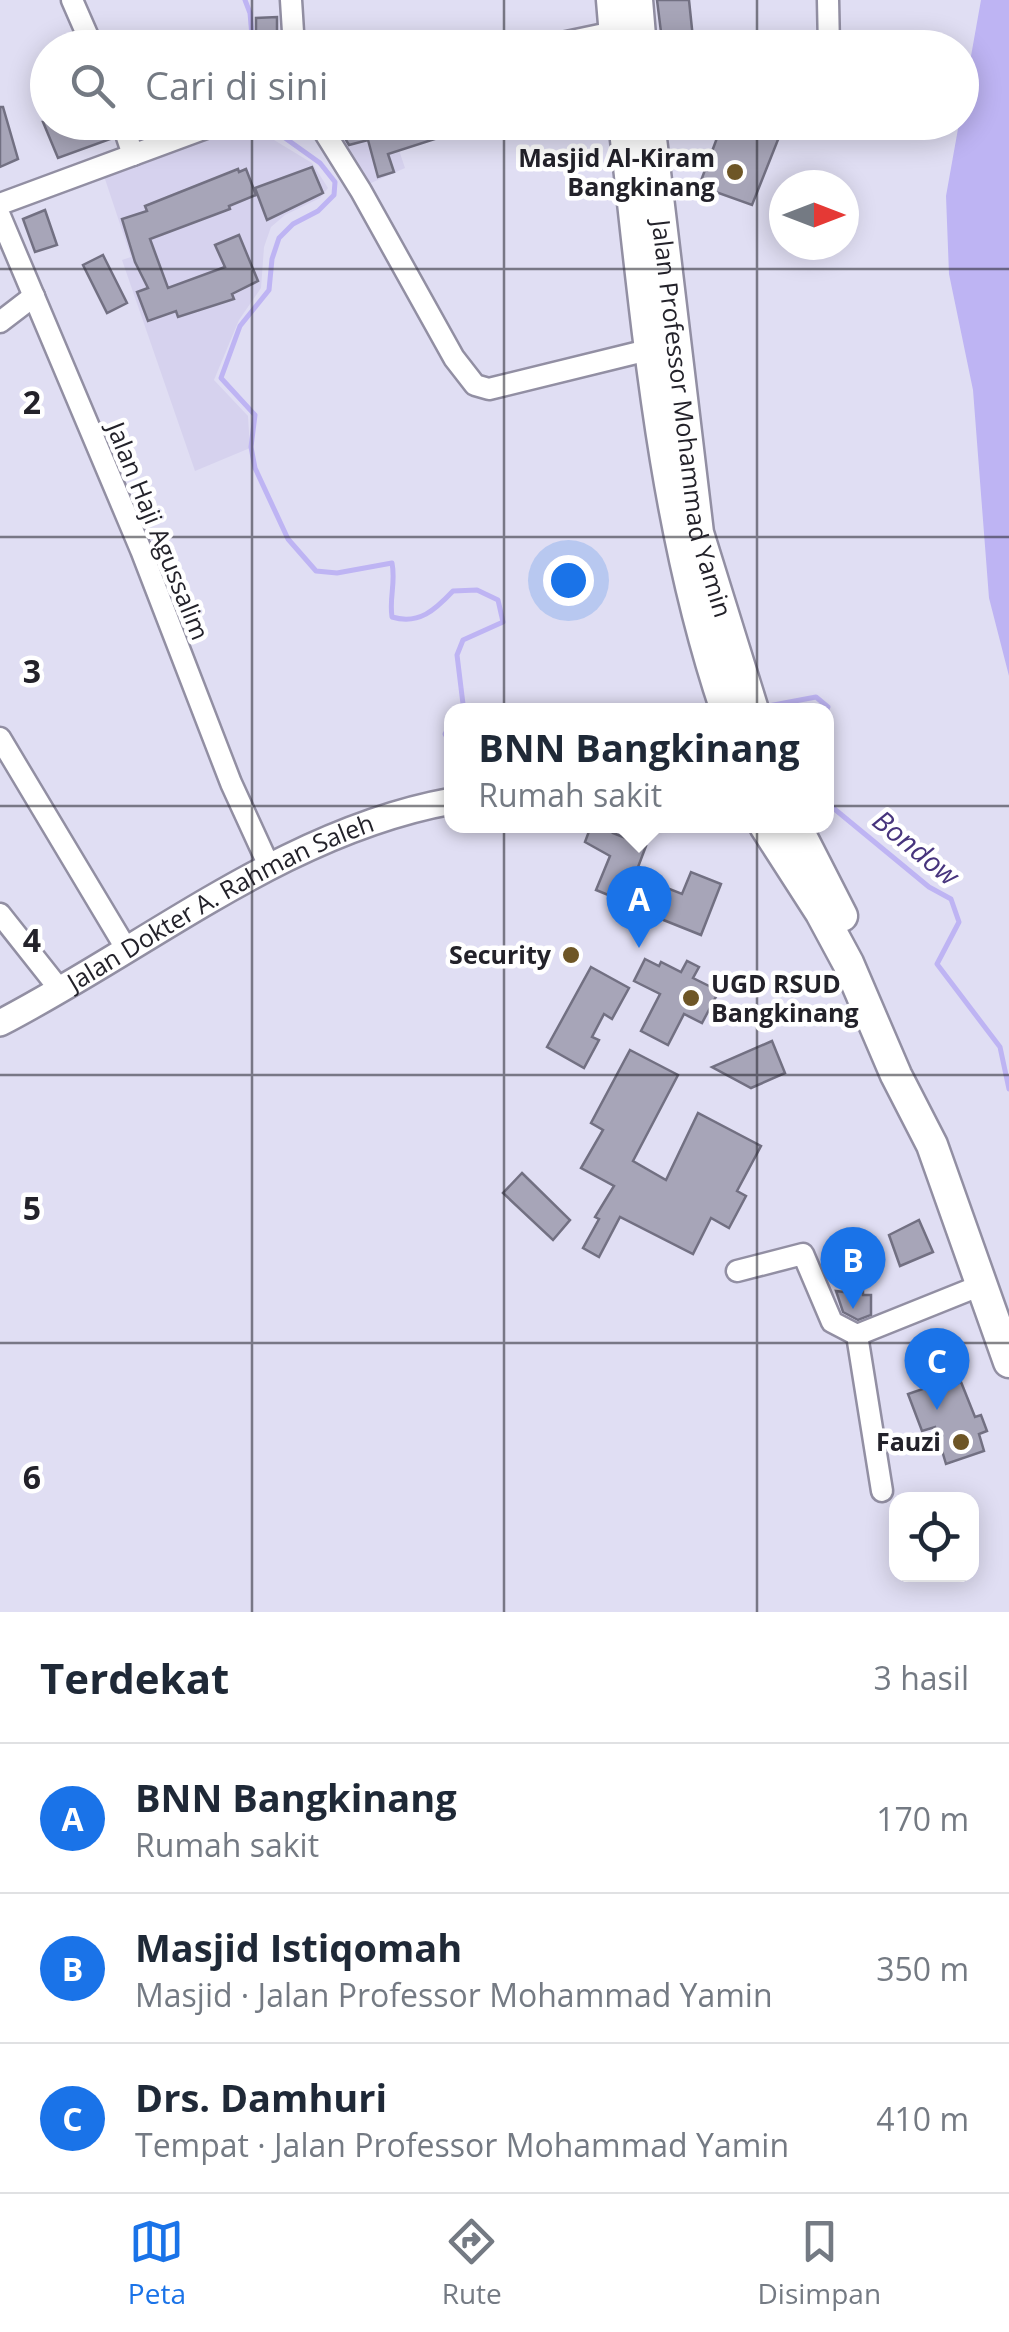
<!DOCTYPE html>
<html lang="id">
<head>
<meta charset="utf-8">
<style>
	:root { --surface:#fff; --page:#f6f6f7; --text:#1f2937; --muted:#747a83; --line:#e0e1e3; --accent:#1a73e8 }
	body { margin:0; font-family:"Open Sans",sans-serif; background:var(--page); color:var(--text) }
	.controls { position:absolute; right:30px; bottom:30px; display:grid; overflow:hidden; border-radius:20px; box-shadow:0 5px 25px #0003 }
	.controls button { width:90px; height:90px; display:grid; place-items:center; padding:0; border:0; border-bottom:2px solid var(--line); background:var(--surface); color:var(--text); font:50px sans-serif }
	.compass { position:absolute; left:769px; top:170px; width:90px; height:90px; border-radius:50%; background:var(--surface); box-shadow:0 5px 25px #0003; rotate:90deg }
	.you { position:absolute; left:568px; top:580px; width:35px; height:35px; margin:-25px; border:8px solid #fff; border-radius:50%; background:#1a73e8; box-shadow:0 0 0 15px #1a73e833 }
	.badge { display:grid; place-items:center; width:65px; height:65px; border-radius:50%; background:var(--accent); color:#fff; font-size:32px; font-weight:700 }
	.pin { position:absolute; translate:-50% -82px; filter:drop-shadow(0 2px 5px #0008) }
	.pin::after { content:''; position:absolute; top:52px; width:35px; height:30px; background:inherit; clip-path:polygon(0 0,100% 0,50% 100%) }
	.popup { position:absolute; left:444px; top:703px; width:390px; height:130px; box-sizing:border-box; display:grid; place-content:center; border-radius:20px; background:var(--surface); filter:drop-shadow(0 2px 8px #0005); font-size:32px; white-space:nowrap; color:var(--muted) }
	.popup b { font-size:38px; color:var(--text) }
	.popup::after { content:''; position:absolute; left:50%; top:100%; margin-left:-20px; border:20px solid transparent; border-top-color:var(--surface) }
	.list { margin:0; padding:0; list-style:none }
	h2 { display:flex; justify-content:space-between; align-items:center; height:130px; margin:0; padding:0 40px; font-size:42px }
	h2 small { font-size:32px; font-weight:400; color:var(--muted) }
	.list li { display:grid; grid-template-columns:65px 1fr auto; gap:30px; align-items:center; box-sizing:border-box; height:150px; padding:0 40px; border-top:2px solid var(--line) }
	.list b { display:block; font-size:38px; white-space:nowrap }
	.list p { margin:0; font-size:32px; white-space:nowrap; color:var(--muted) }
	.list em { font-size:32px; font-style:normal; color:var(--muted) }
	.icon { flex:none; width:55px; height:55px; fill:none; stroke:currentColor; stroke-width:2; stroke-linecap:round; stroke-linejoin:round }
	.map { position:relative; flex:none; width:1009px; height:1612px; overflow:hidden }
	.search { position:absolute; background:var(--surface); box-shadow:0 5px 25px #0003; left:30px; right:30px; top:30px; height:110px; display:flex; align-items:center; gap:25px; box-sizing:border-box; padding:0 35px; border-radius:55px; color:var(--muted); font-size:38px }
	.sheet { height:580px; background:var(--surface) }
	nav { display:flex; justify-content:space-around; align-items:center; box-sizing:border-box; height:140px; border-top:2px solid var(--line); background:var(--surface); font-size:28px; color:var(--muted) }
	nav a { display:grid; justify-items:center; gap:5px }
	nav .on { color:var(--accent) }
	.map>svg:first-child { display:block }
	.built { fill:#d6d2ee }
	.water { fill:#beb4f3 }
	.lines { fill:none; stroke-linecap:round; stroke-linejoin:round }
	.stream { stroke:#beb4f3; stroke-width:5 }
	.building { fill:#a7a5b8; stroke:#727082; stroke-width:2.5 }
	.minor-casing { stroke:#928fa3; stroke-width:25 }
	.major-casing { stroke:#928fa3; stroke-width:30 }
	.highway-casing { stroke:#928fa3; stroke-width:35 }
	.minor { stroke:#fff; stroke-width:20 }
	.major { stroke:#fff; stroke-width:25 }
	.highway { stroke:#fff; stroke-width:30 }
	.grid { fill:none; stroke:#23222a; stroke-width:2.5; stroke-opacity:0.55 }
	.poi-dot { fill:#6e5626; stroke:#fff; stroke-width:4 }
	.labels { text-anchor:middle; stroke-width:9; stroke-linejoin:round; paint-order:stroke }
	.poi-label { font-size:25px; font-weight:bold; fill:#23222a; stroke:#fff; text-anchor:end }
	.street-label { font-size:25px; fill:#23222a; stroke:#fff }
	.water-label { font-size:28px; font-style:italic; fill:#47347d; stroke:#fff }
	.grid-label { font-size:32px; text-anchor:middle; font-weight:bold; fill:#23222a; stroke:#fff; stroke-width:9; stroke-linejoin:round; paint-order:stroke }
</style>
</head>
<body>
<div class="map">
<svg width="1009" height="1612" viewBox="0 0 1009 1612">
	<rect width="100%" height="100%" fill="#e0def3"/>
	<!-- built -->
	<g class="built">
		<polygon points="264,122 274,140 312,163 328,188 320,198 285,215 271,227 264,247 261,288 239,320 214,380 248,416 250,448 195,471 122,260 131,257 103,173 238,123"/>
		<polygon points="321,123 390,123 405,168 362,187"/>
	</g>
	<!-- water -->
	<polygon class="water" points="981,0 1009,0 1009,676 989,598 973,390 949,274 946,196"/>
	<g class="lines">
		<!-- stream -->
		<g class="stream">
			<polyline points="245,0 250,13 253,48"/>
			<path d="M273 122 278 133 320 163 335 182 334 195 318 211 293 224 279 238 272 259 269 290 240 326 221 378 255 415 251 447 255 468 288 539 316 571 337 573 392 563C396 583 389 597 392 617 419 625 435 610 453 591L477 590 498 600 503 622 463 640 457 655 463 704 458 710"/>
			<polyline points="763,707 816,697 828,707 826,711"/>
			<polyline points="452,722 445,734 452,746"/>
			<polyline points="826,802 929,887 951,899 959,922 937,964 1000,1047 1009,1089"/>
		</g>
	</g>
	<!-- building -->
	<g class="building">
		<polygon points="657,0 689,0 694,48 663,48"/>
		<polygon points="277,17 277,48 256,48 256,18"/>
		<polygon points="0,107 3,107 18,159 0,167"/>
		<polygon points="43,122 109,122 113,138 58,158"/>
		<polygon points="335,122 430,122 435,139 388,154 394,172 378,177 368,140 349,145"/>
		<polygon points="723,122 785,122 752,205 699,186"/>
		<polygon points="312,167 323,193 267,220 255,188"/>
		<polygon points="238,169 239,172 246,169 256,195 229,206 230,209 150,239 168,288 225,267 215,245 239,235 258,281 232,294 234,299 178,317 176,311 148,321 137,292 148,288 135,262 122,219 147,211 145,206"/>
		<polygon points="45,210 57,245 35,252 23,219"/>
		<polygon points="103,255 127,303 107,313 83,265"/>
		<polygon points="591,826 616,826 613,833 646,846 638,867 648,871 644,879 682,894 691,872 721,884 701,935 641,911 638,920 624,914 628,903 596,890 610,856 585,842"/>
		<polygon points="645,959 659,966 661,962 681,972 687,961 699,967 693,978 719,991 702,1023 684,1014 668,1045 641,1031 660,994 634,981"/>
		<polygon points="591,967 629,988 612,1019 604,1014 592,1037 599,1040 584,1068 547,1047"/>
		<polygon points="772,1041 785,1073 751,1088 712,1067"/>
		<polygon points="630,1050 678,1075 633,1161 666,1180 698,1113 761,1146 737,1191 746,1196 729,1228 711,1218 693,1254 620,1217 599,1257 583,1248 599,1219 595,1217 614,1186 581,1168 603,1130 591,1123"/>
		<polygon points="522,1173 570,1220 553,1240 503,1193"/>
		<polygon points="919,1220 933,1252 900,1266 889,1235"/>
		<polygon points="844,1286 863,1286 863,1295 871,1295 871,1315 858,1320 843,1312 836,1291 844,1292"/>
		<polygon points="946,1381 949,1387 961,1382 975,1417 981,1415 987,1431 979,1434 984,1451 946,1464 935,1427 922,1431 908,1394"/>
	</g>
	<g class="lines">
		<!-- minor casing -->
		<g class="minor-casing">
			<g id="minor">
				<polyline points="72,0 93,48"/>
				<polyline points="291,0 294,48"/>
				<polyline points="828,0 829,48"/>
				<polyline points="538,48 614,32"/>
				<polyline points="122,122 133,155"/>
				<polyline points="318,122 361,191 454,358 475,385 489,389 648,350"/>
				<polyline points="0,204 222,122"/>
				<polyline points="0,216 141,550 231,783 269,866"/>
				<polyline points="0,322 34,296"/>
				<polyline points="0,738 127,950"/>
				<polyline points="0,914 61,991"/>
				<polyline points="737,1271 803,1254 832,1322 857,1335 979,1286"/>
				<polyline points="857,1335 882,1491"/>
			</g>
		</g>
		<!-- major casing -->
		<g class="major-casing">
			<g id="major">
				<path id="s1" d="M0 1023C147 947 285 831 452 801"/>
			</g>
		</g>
		<!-- highway casing -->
		<g class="highway-casing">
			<g id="highway">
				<polyline points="612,0 616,48"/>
				<polyline points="637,0 641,48"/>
				<path d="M624 122C647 321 662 520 726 710"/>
				<path id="s2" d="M649 122 698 533 753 710"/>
				<polyline points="765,826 821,913 848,963 896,1075 932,1145 1009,1362"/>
				<polyline points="796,826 842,916"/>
			</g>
		</g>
		<!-- minor -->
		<use href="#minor" class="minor"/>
		<!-- major -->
		<use href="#major" class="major"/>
		<!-- highway -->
		<use href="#highway" class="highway"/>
	</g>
	<!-- grid -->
	<path class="grid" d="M252 0V48M504 0V48M757 0V48M252 122V1612M504 122V1612M757 122V1612M0 269H1009M0 537H1009M0 806H1009M0 1075H1009M0 1343H1009"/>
	<!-- markers -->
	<g class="poi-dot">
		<circle cx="735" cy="172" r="10"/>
		<circle cx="571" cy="955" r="10"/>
		<circle cx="691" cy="998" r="10"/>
		<circle cx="961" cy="1442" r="10"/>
	</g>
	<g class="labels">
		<!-- poi labels -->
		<g class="poi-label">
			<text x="715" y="167">Masjid Al-Kiram<tspan x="715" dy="29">Bangkinang</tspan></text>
			<text x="551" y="964">Security</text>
			<text x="711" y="993" text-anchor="start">UGD RSUD<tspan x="711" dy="29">Bangkinang</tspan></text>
			<text x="941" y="1451">Fauzi</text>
		</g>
		<!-- street labels -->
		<g class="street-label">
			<text dy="9" stroke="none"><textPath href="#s2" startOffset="300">Jalan Professor Mohammad Yamin</textPath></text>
			<text transform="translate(158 531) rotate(68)" y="9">Jalan Haji Agussalim</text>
			<text dy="9" stroke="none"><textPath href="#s1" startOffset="252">Jalan Dokter A. Rahman Saleh</textPath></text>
		</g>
		<!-- water labels -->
		<g class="water-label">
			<text transform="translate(916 848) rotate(39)" y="10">Bondow</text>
		</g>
	</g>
	<g class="grid-label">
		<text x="32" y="414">2</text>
		<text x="32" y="683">3</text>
		<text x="32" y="952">4</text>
		<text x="32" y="1220">5</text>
		<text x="32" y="1489">6</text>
	</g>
</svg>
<div class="controls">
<button><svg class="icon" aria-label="locate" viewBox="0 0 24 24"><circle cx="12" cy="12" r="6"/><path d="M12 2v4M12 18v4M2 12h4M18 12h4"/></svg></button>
</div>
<svg class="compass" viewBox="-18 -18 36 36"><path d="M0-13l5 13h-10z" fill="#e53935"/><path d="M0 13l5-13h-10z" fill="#747a83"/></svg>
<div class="you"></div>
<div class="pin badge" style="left:639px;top:948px">A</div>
<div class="popup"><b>BNN Bangkinang</b>Rumah sakit</div>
<div class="pin badge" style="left:853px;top:1309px">B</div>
<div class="pin badge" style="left:937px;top:1410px">C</div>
<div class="search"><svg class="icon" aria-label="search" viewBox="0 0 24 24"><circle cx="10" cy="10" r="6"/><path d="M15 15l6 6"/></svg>Cari di sini</div>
</div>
<section class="sheet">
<h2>Terdekat<small>3 hasil</small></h2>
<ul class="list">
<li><span class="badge">A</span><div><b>BNN Bangkinang</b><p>Rumah sakit</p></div><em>170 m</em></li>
<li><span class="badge">B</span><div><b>Masjid Istiqomah</b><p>Masjid · Jalan Professor Mohammad Yamin</p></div><em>350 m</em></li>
<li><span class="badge">C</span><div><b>Drs. Damhuri</b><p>Tempat · Jalan Professor Mohammad Yamin</p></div><em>410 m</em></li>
</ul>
</section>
<nav>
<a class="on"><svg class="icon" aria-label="map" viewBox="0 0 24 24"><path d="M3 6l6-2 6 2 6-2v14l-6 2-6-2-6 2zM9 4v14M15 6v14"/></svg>Peta</a>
<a><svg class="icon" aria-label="directions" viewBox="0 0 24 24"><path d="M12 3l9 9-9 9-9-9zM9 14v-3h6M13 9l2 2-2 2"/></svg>Rute</a>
<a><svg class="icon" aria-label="saved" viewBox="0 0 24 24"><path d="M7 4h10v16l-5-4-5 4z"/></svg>Disimpan</a>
</nav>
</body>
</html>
